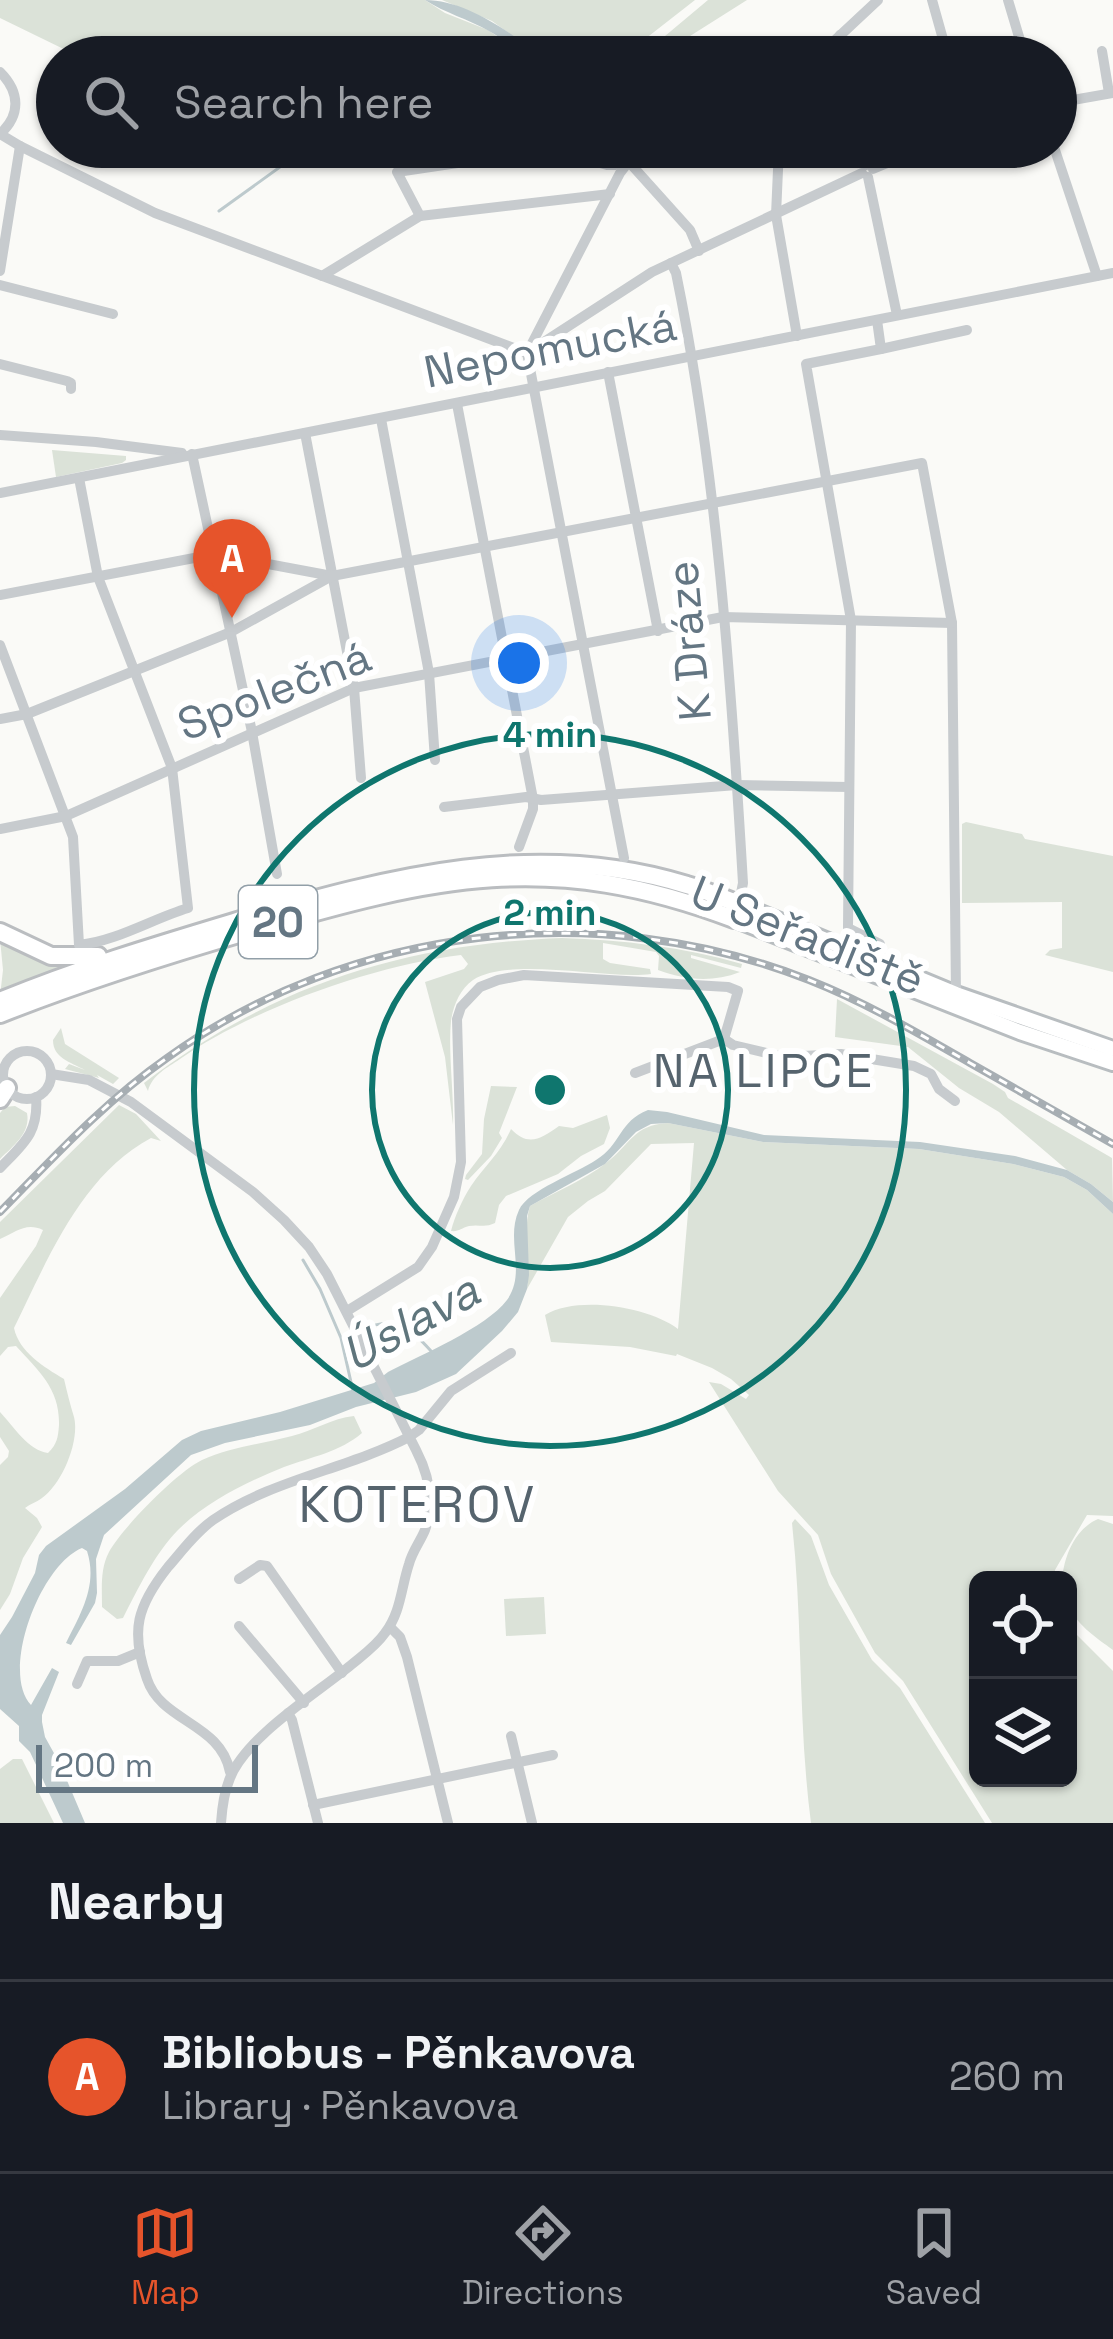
<!DOCTYPE html>
<html lang="en">
<head>
<meta charset="utf-8">
<style>
	:root { --surface:#171b24; --page:#242831; --text:#f1f3f6; --muted:#9ea1a6; --line:#363941; --accent:#e6542b }
	body { margin:0; font-family:"Space Grotesk",sans-serif; background:var(--page); color:var(--text) }
	.controls { position:absolute; right:36px; bottom:36px; display:grid; overflow:hidden; border-radius:18px; box-shadow:0 3px 9px #0004 }
	.controls button { width:108px; height:108px; display:grid; place-items:center; padding:0; border:0; border-bottom:3px solid var(--line); background:var(--surface); color:var(--text); font:60px sans-serif }
	.scale { position:absolute; left:36px; bottom:30px; width:222px; box-sizing:border-box; padding-left:12px; border:6px solid #647683; border-top:0; font-size:33px; line-height:42px; white-space:nowrap; color:#647683; -webkit-text-stroke:9px #fff; paint-order:stroke }
	.you { position:absolute; left:519px; top:663px; width:42px; height:42px; margin:-30px; border:9px solid #fff; border-radius:50%; background:#1a73e8; box-shadow:0 0 0 18px #1a73e833 }
	.badge { display:grid; place-items:center; width:78px; height:78px; border-radius:50%; background:var(--accent); color:#fff; font-size:39px; font-weight:700 }
	.pin { position:absolute; translate:-50% -99px; filter:drop-shadow(0 3px 6px #0008) }
	.pin::after { content:''; position:absolute; top:63px; width:42px; height:36px; background:inherit; clip-path:polygon(0 0,100% 0,50% 100%) }
	.list { margin:0; padding:0; list-style:none }
	h2 { display:flex; justify-content:space-between; align-items:center; height:156px; margin:0; padding:0 48px; font-size:51px }
	h2 small { font-size:39px; font-weight:400; color:var(--muted) }
	.list li { display:grid; grid-template-columns:78px 1fr auto; gap:36px; align-items:center; box-sizing:border-box; height:192px; padding:0 48px; border-top:3px solid var(--line) }
	.list b { display:block; font-size:45px; white-space:nowrap }
	.list p { margin:0; font-size:39px; white-space:nowrap; color:var(--muted) }
	.list em { font-size:39px; font-style:normal; color:var(--muted) }
	.icon { flex:none; width:66px; height:66px; fill:none; stroke:currentColor; stroke-width:2; stroke-linecap:round; stroke-linejoin:round }
	.map { position:relative; flex:none; width:1113px; height:1823px; overflow:hidden }
	.search { position:absolute; background:var(--surface); box-shadow:0 3px 9px #0004; left:36px; right:36px; top:36px; height:132px; display:flex; align-items:center; gap:30px; box-sizing:border-box; padding:0 42px; border-radius:66px; color:var(--muted); font-size:45px }
	.sheet { height:348px; background:var(--surface) }
	nav { display:flex; justify-content:space-around; align-items:center; box-sizing:border-box; height:168px; border-top:3px solid var(--line); background:var(--surface); font-size:33px; color:var(--muted) }
	nav a { display:grid; justify-items:center; gap:6px }
	nav .on { color:var(--accent) }
	.map>svg:first-child { display:block }
	.green { fill:#dbe2d8 }
	.water { fill:#bdcacd }
	.lines { fill:none; stroke-linecap:round; stroke-linejoin:round }
	.stream { stroke:#bdcacd; stroke-width:3 }
	.major-casing { stroke:#b8bdc0; stroke-width:20 }
	.highway-casing { stroke:#babdc0; stroke-width:22 }
	.minor { stroke:#c7cbce; stroke-width:10 }
	.major { stroke:#fff; stroke-width:14 }
	.highway { stroke:#fff; stroke-width:16 }
	.rail-casing { stroke:#a7aeb3; stroke-width:8 }
	.rail { stroke:#fff; stroke-width:3; stroke-dasharray:9; stroke-linecap:butt }
	.ring { fill:none; stroke:#0f766e; stroke-width:6 }
	.labels { text-anchor:middle; stroke-width:12; stroke-linejoin:round; paint-order:stroke }
	.shield { fill:#fff; stroke:#929fa8; stroke-width:3 }
	.shield-label { font-size:42px; font-weight:bold; fill:#647683 }
	.street-label { font-size:45px; fill:#647683; stroke:#fff }
	.neighbourhood-label { font-size:48px; letter-spacing:3px; fill:#56646e; stroke:#fff }
	.water-label { font-size:48px; font-style:italic; fill:#5f757c; stroke:#fff }
	.quarter-label { font-size:51px; letter-spacing:3px; fill:#56646e; stroke:#fff }
	.centre { fill:#0f766e; stroke:#fff; stroke-width:6 }
	.ring-label { font-size:36px; text-anchor:middle; font-weight:bold; fill:#0f766e; stroke:#fff; stroke-width:12; stroke-linejoin:round; paint-order:stroke }
</style>
</head>
<body>
<div class="map">
<svg width="1113" height="1823" viewBox="0 0 1113 1823">
	<rect width="100%" height="100%" fill="#fafaf7"/>
	<!-- green -->
	<g class="green">
		<polygon points="0,0 425,0 445,13 488,30 527,57 80,57 0,18"/>
		<polygon points="442,0 695,0 622,57 542,57 492,21"/>
		<polygon points="708,0 747,0 679,43 667,57 640,57"/>
		<polygon points="52,450 126,456 126,460 122,463 56,477"/>
		<polygon points="966,822 1022,834 1025,839 1113,856 1113,972 1045,955 1050,950 1062,948 1062,902 962,903 962,824"/>
		<path d="M562 938C623 940 683 947 742 964L741 968 691 955V958L740 972C712 983 685 980 658 970L659 956 656 952 603 943V959L610 963 650 969 651 974C607 980 511 956 473 980 460 989 453 1006 451 1021 448 1052 454 1092 453 1125L445 1057 425 982 464 969 468 964 461 955C375 965 251 1009 180 1059 167 1068 152 1075 148 1091L144 1083C271 986 403 944 562 938Z"/>
		<polygon points="0,939 83,964 0,996 3,970"/>
		<polygon points="837,999 993,1084 1005,1092 1008,1098 1112,1158 1113,1202 1091,1184 1067,1170 999,1112 959,1088 908,1047 835,1037"/>
		<path d="M61 1028 65 1044 119 1078 113 1084 97 1075 99 1078 65 1069 69 1064 85 1070C70 1062 53 1058 53 1040Z"/>
		<polygon points="491,1086 517,1087 499,1133 502,1138 491,1156 468,1180 465,1179 466,1175 482,1154 484,1119"/>
		<path d="M119 1105 136 1114 161 1141 151 1138C81 1175 47 1261 14 1328 19 1352 44 1367 64 1379 67 1392 70 1404 74 1417 80 1441 62 1484 42 1498 37 1502 30 1504 25 1508L37 1518 42 1527 23 1558 10 1594 0 1610V1465L8 1457 9 1451 0 1437V1412C14 1427 28 1450 48 1453 57 1444 58 1438 59 1425 60 1389 39 1371 16 1346L8 1347 0 1356V1298L36 1246 43 1230C26 1222 16 1232 0 1239V1222Z"/>
		<path d="M15 1106 27 1113C31 1133 13 1146 0 1159V1113L5 1107Z"/>
		<path d="M607 1115 610 1128 604 1144 581 1156 558 1174 506 1196 499 1205 495 1223C485 1228 479 1224 469 1226 461 1228 459 1232 451 1231 455 1216 462 1200 471 1186 485 1165 500 1154 511 1129 528 1147 541 1139 559 1126L573 1128Z"/>
		<path d="M668 1123 763 1142 919 1149 1013 1164 1064 1177 1087 1190 1113 1214V1516L1087 1515 1055 1570 1054 1580H978V1778H1068V1626L1113 1671V1823H992L903 1681 875 1653 831 1574 818 1535 778 1491 709 1382 721 1384 746 1399 749 1395 731 1379 712 1368 677 1354 676 1356 630 1347 551 1342 545 1315C578 1295 649 1307 678 1329L694 1143 651 1144 605 1191 588 1201 568 1217 527 1289C531 1262 522 1232 530 1206 555 1192 584 1180 606 1163 631 1144 633 1125 668 1123Z"/>
		<path d="M354 1416 362 1433C340 1452 311 1457 284 1467 247 1482 207 1501 178 1530 155 1553 138 1589 123 1618L117 1619 102 1607C102 1588 100 1569 109 1552 123 1527 177 1472 202 1460 230 1447 262 1444 292 1436 313 1431 332 1418 354 1416Z"/>
		<path d="M795 1519 811 1536 829 1585 872 1660 900 1688 985 1823H811C798 1724 803 1623 792 1523Z"/>
		<path d="M1098 1519 1113 1524V1650C1097 1638 1073 1623 1068 1602 1066 1595 1068 1587 1068 1580H1062C1064 1556 1075 1529 1098 1519Z"/>
		<polygon points="544,1597 546,1634 506,1636 504,1599"/>
		<polygon points="13,1759 22,1759 54,1823 0,1823 0,1769"/>
	</g>
	<!-- water -->
	<g class="water">
		<path d="M425 0C466 0 510 32 542 57 520 57 508 41 489 31 468 19 445 13 425 0Z"/>
		<path d="M648 1110 667 1112 764 1135 920 1142 1015 1156 1067 1170 1091 1184 1113 1202V1214L1087 1190 1064 1177 1013 1164 919 1149 763 1142 668 1123 651 1124 636 1132 605 1164 530 1206 527 1216 529 1275 527 1289 518 1312 502 1331 456 1374 416 1392 356 1407 310 1425 225 1443 191 1455 104 1535 96 1559 97 1593 95 1603 71 1645 66 1643C81 1613 98 1585 87 1551L82 1548C40 1565 0 1672 31 1705L52 1668 59 1672 42 1715V1722L45 1737 60 1764 85 1823H63L30 1752 19 1741V1726L0 1709V1635L12 1617 35 1573 39 1555 46 1546 125 1489 182 1440 201 1431 280 1412 374 1383 388 1372C420 1355 486 1328 507 1300 527 1272 505 1240 519 1210 528 1190 577 1173 596 1160 621 1145 619 1121 648 1110Z"/>
	</g>
	<g class="lines">
		<!-- stream -->
		<g class="stream">
			<polyline points="305,149 308,147"/>
			<polyline points="219,211 298,154"/>
			<polyline points="303,1260 320,1289 341,1338 353,1391"/>
			<path d="M362 1329C396 1316 408 1326 431 1351"/>
		</g>
		<!-- major casing -->
		<g class="major-casing">
			<g id="major">
				<polyline points="739,904 956,994 1113,1049"/>
				<polyline points="734,919 1020,1032 1113,1063"/>
			</g>
		</g>
		<!-- highway casing -->
		<g class="highway-casing">
			<g id="highway">
				<polyline points="0,932 51,956 98,956"/>
				<path d="M0 1001C80 968 161 944 244 919 390 877 536 838 687 885 705 890 722 898 739 904"/>
				<path d="M0 1014C83 981 166 955 252 930 434 877 549 849 734 919"/>
				<polyline points="0,1099 7,1088"/>
			</g>
		</g>
		<!-- minor -->
		<g class="minor">
			<polyline points="932,0 948,57"/>
			<polyline points="1008,0 1025,57"/>
			<polyline points="840,35 844,57"/>
			<polyline points="1102,51 1109,93"/>
			<polyline points="817,57 878,0"/>
			<path d="M0 72C20 92 21 115 0 134L20 146 155 213 527 353 620 173 634 155 647 147"/>
			<polyline points="1056,103 1113,93"/>
			<polyline points="779,147 776,215 797,336"/>
			<polyline points="862,147 866,165"/>
			<polyline points="1054,147 1097,276"/>
			<polyline points="628,161 690,230 699,251"/>
			<polyline points="873,169 926,147"/>
			<polyline points="868,177 897,315"/>
			<polyline points="420,216 397,172 552,149 607,165 615,165 625,162"/>
			<path d="M671 263 676 273C717 473 731 680 743 883L738 908"/>
			<polyline points="0,271 20,146"/>
			<polyline points="322,276 420,216 610,194"/>
			<polyline points="0,285 113,314"/>
			<polyline points="877,320 881,349 806,364 851,620 848,928 880,944"/>
			<polyline points="881,349 967,330"/>
			<polyline points="0,364 67,381 71,383 71,389"/>
			<polyline points="608,372 658,631"/>
			<polyline points="457,404 533,799 533,809 519,847"/>
			<polyline points="381,419 429,673 435,760"/>
			<polyline points="305,433 354,688 361,778"/>
			<polyline points="0,435 96,442 182,453"/>
			<polyline points="192,454 252,732 277,874"/>
			<polyline points="0,493 1113,273"/>
			<polyline points="0,595 215,554 332,576"/>
			<path d="M0 645 73 837 79 945C117 941 152 919 188 908L172 768 98 577 79 478"/>
			<polyline points="0,719 27,714 231,632 332,576 922,463 952,623 956,994"/>
			<polyline points="444,807 526,797 541,800 737,785 849,787"/>
			<polyline points="0,829 66,816 354,688 723,617 952,623"/>
			<polyline points="624,858 527,353 652,272 862,173"/>
			<polyline points="724,1039 733,1045 783,1057 841,1054 914,1066 931,1074 939,1089 955,1101"/>
			<circle cx="27" cy="1075" r="24"/>
			<path d="M51 1074 89 1080 131 1102 253 1192 284 1220 309 1247 327 1274 416 1450C429 1475 435 1502 425 1530 420 1542 412 1552 409 1564 401 1588 401 1612 385 1633 376 1646 363 1655 351 1665 316 1694 247 1736 230 1778 224 1792 222 1808 221 1823"/>
			<path d="M0 1168C23 1144 39 1133 36 1097"/>
			<polyline points="347,1311 418,1267 432,1247 454,1197 461,1162 457,1019 461,1007 480,987 498,980 524,975 728,987 738,991 724,1039 635,1073"/>
			<polyline points="239,1579 260,1565 267,1566 342,1673"/>
			<polyline points="239,1626 304,1703"/>
			<polyline points="390,1627 400,1637 407,1657 448,1823"/>
			<polyline points="77,1684 87,1661 118,1661 140,1652"/>
			<polyline points="288,1713 292,1720 318,1823"/>
			<polyline points="511,1736 532,1823"/>
			<path d="M230 1772C221 1723 161 1722 147 1679 130 1631 137 1606 168 1567 182 1551 195 1533 213 1520 271 1480 347 1469 409 1437L419 1430 451 1391 511 1353"/>
			<polyline points="313,1805 553,1755"/>
		</g>
		<!-- major -->
		<use href="#major" class="major"/>
		<!-- highway -->
		<use href="#highway" class="highway"/>
		<!-- rail casing -->
		<g class="rail-casing">
			<path id="rail" d="M0 1212C53 1158 104 1102 167 1058 352 925 597 897 809 980 865 1002 918 1033 970 1063 1018 1090 1066 1117 1113 1144"/>
		</g>
		<!-- rail -->
		<use href="#rail" class="rail"/>
	</g>
	<!-- distance rings -->
	<g class="ring">
		<circle cx="550" cy="1090" r="178"/>
		<circle cx="550" cy="1090" r="356"/>
	</g>
	<g class="labels">
		<!-- shield labels -->
		<rect class="shield" x="239" y="886" width="78" height="72" rx="9"/>
		<g class="shield-label">
			<text x="278" y="937">20</text>
		</g>
		<!-- street labels -->
		<g class="street-label">
			<text transform="translate(550 348) rotate(-11)" y="16">Nepomucká</text>
			<text transform="translate(688 641) rotate(-95)" y="16">K Dráze</text>
			<text transform="translate(274 690) rotate(-21)" y="16">Společná</text>
			<text transform="translate(808 935) rotate(22)" y="16">U Seřadiště</text>
		</g>
		<!-- neighbourhood labels -->
		<g class="neighbourhood-label">
			<text x="764" y="1087">NA LIPCE</text>
		</g>
		<!-- water labels -->
		<g class="water-label">
			<text transform="translate(410 1322) rotate(-29)" y="17">Úslava</text>
		</g>
		<!-- quarter labels -->
		<g class="quarter-label">
			<text x="418" y="1522">KOTEROV</text>
		</g>
	</g>
	<circle cx="550" cy="1090" r="18" class="centre"/>
	<g class="ring-label">
		<text x="550" y="747">4 min</text>
		<text x="550" y="925">2 min</text>
	</g>
</svg>
<div class="controls">
<button><svg class="icon" aria-label="locate" viewBox="0 0 24 24"><circle cx="12" cy="12" r="6"/><path d="M12 2v4M12 18v4M2 12h4M18 12h4"/></svg></button>
<button><svg class="icon" aria-label="layers" viewBox="0 0 24 24"><path d="M12 4l9 5-9 5-9-5zM3 14l9 5 9-5"/></svg></button>
</div>
<div class="scale">200 m</div>
<div class="you"></div>
<div class="pin badge" style="left:232px;top:618px">A</div>
<div class="search"><svg class="icon" aria-label="search" viewBox="0 0 24 24"><circle cx="10" cy="10" r="6"/><path d="M15 15l6 6"/></svg>Search here</div>
</div>
<section class="sheet">
<h2>Nearby<small></small></h2>
<ul class="list">
<li><span class="badge">A</span><div><b>Bibliobus - Pěnkavova</b><p>Library · Pěnkavova</p></div><em>260 m</em></li>
</ul>
</section>
<nav>
<a class="on"><svg class="icon" aria-label="map" viewBox="0 0 24 24"><path d="M3 6l6-2 6 2 6-2v14l-6 2-6-2-6 2zM9 4v14M15 6v14"/></svg>Map</a>
<a><svg class="icon" aria-label="directions" viewBox="0 0 24 24"><path d="M12 3l9 9-9 9-9-9zM9 14v-3h6M13 9l2 2-2 2"/></svg>Directions</a>
<a><svg class="icon" aria-label="saved" viewBox="0 0 24 24"><path d="M7 4h10v16l-5-4-5 4z"/></svg>Saved</a>
</nav>
</body>
</html>
